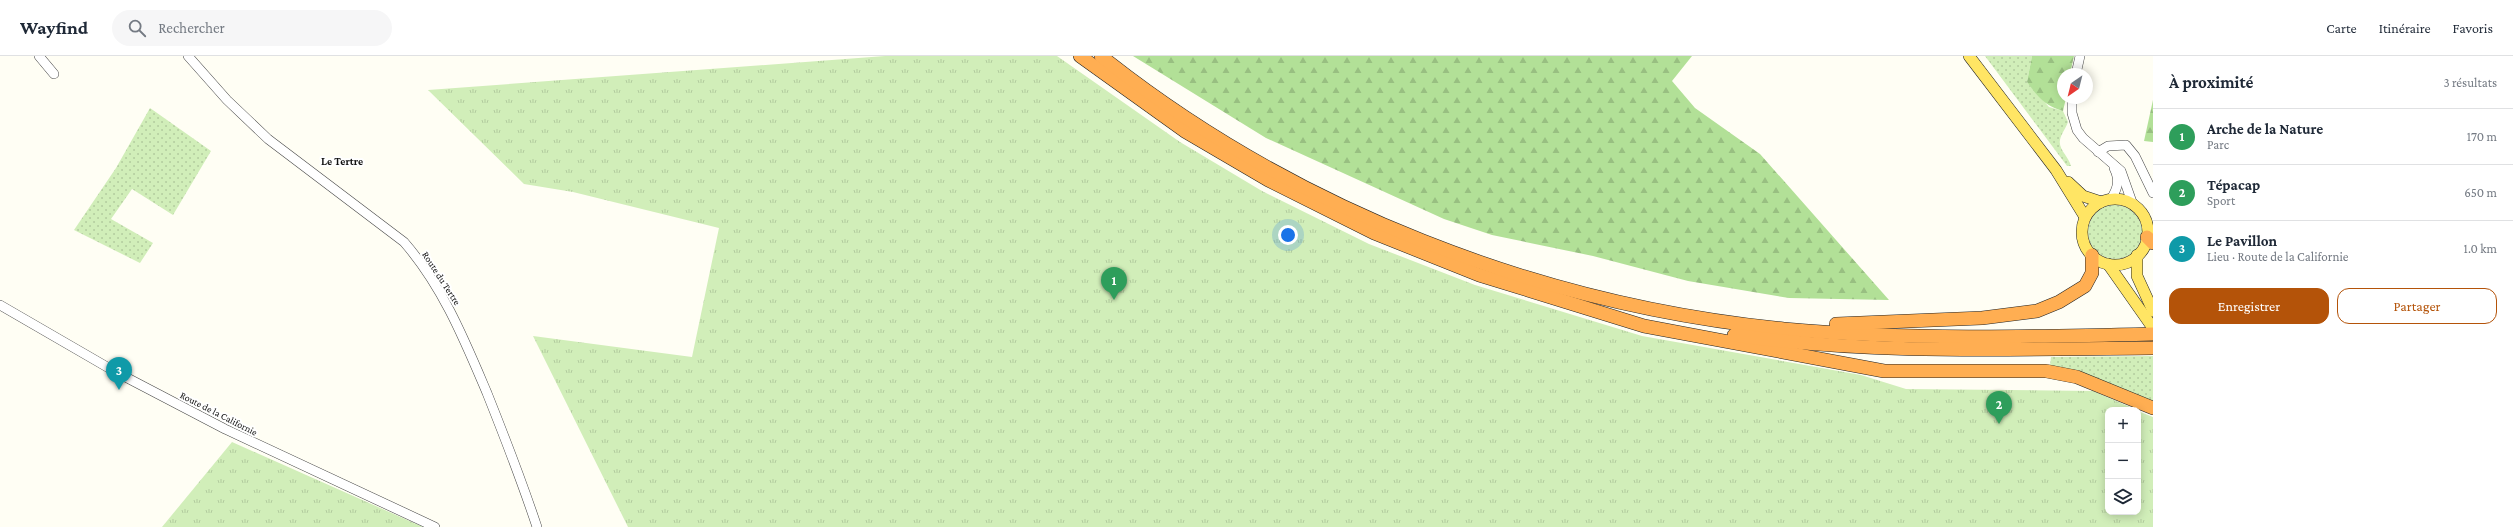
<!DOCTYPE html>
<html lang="fr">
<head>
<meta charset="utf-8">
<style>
	:root { --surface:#fff; --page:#f6f6f7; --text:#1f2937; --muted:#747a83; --line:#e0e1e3; --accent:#b45309 }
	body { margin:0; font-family:"Crimson Pro",serif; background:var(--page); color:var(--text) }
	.controls { position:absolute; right:12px; bottom:12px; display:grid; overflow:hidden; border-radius:8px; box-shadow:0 2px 10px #0003 }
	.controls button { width:36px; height:36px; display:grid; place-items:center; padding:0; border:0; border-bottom:1px solid var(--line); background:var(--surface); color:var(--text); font:20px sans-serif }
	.compass { position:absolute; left:2057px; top:12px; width:36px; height:36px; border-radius:50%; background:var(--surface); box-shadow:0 2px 10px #0003; rotate:215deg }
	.you { position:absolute; left:1288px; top:179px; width:14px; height:14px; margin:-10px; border:3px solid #fff; border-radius:50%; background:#1a73e8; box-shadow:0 0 0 6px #1a73e833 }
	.badge { display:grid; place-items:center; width:26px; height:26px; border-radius:50%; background:var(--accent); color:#fff; font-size:13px; font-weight:700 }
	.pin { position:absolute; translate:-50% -33px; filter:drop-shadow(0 1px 2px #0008) }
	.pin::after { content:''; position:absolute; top:21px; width:14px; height:12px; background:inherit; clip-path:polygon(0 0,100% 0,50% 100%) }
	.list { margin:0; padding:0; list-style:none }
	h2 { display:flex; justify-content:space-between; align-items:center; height:52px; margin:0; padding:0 16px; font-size:17px }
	h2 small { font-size:13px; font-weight:400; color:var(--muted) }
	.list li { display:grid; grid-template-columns:26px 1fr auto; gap:12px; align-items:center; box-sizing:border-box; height:56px; padding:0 16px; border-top:1px solid var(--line) }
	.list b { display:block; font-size:15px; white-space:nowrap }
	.list p { margin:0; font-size:13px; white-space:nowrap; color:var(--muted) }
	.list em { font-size:13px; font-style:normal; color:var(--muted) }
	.actions { display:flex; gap:8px; padding:12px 16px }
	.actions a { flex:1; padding:9px 0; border:1px solid var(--accent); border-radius:12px; text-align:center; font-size:14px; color:var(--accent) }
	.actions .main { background:var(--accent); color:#fff }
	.icon { flex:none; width:22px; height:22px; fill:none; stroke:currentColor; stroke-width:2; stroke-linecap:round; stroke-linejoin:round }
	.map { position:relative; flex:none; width:2153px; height:471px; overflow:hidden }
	header { display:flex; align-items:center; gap:24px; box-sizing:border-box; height:56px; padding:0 20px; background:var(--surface); border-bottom:1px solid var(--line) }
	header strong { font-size:19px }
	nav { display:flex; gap:22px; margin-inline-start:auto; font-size:14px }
	.search { width:280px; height:36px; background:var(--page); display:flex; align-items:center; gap:10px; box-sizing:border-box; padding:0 14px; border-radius:22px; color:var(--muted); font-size:15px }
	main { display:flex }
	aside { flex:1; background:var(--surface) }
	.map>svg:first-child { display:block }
	.grass { fill:url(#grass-dots) }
	.forest { fill:url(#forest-firs) }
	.park { fill:url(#park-tufts) }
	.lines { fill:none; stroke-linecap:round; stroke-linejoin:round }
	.minor-casing { stroke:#444; stroke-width:10 }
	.major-casing { stroke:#222; stroke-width:12 }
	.highway-casing { stroke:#222; stroke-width:14 }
	.minor { stroke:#fff; stroke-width:9 }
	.major { stroke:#ffe564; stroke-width:11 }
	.highway { stroke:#ffae52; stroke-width:13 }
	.labels { text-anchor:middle; stroke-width:4; stroke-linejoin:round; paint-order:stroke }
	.street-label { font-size:10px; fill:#111; stroke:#fff }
	.neighbourhood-label { font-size:11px; font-weight:bold; fill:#111; stroke:#fff }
</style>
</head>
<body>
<header>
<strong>Wayfind</strong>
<div class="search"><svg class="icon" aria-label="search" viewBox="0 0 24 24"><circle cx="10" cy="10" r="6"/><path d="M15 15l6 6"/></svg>Rechercher</div>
<nav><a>Carte</a><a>Itinéraire</a><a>Favoris</a></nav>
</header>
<main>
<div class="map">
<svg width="2153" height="471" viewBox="0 0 2153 471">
	<defs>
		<pattern id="grass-dots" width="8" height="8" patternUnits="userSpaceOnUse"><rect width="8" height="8" fill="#d1eeb9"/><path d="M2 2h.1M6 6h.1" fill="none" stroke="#b2cb9e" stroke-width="1.8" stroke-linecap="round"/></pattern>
		<pattern id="forest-firs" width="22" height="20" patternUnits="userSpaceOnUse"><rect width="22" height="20" fill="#b2e097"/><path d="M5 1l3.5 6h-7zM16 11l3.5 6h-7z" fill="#98bf81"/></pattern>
		<pattern id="park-tufts" width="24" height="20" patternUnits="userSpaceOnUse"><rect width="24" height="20" fill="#d1eeb9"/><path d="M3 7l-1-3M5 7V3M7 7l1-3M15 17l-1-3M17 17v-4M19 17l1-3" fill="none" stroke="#b2cb9e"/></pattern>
	</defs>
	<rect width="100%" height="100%" fill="#fffef4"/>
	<!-- grass -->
	<g class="grass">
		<path d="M1985 0H2032L2027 26 2049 51 2063 55 2068 66C2066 72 2061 78 2060 84 2058 93 2069 101 2071 110H2067Z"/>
		<polygon points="150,52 211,95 173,159 132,133 111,163 153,187 140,207 74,174 116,112"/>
		<circle cx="2115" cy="176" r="27"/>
		<polygon points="2153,300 2153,348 2050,310 2051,301"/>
	</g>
	<!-- forest -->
	<g class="forest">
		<polygon points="1133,0 1692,0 1672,25 1695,52 1760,98 1889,244 1789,242 1688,225 1593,200 1492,179 1444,163 1266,82"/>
		<path d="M2032 0H2074L2070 18H2063V42H2066L2063 55C2045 50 2038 41 2027 26Z"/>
		<polygon points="2153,44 2153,86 2144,85"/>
	</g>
	<!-- park -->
	<g class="park">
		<polygon points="885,0 1057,0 1180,86 1262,135 1369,188 1475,229 1642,280 1861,319 1906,333 2093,335 2137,354 2108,354 2108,456 2138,456 2138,355 2153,361 2153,471 628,471 533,280 692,301 719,172 573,136 524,128 428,34"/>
		<polygon points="232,386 423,471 162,471"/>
	</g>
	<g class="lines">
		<!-- minor casing -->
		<g class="minor-casing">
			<g id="minor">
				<polyline points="39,0 54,18"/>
				<path d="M188 0 227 44 268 83 404 186C443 231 464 283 487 337 505 382 522 426 537 471"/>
				<polyline points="2076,18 2080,0"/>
				<polyline points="2072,42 2072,57 2077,74 2083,82 2121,115 2133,149"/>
				<polyline points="2098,96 2108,90 2126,89 2135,100 2153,137"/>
				<path d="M2111 143C2118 132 2120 124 2114 112"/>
				<polyline points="0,249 114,315 225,373 435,471"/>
			</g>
		</g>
		<!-- major casing -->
		<g class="major-casing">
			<g id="major">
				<polyline points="1969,0 2056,114 2085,161"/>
				<polyline points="2068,126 2083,140 2101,146"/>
				<circle cx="2115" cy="176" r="33"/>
				<polyline points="2137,199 2137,220 2153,255"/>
				<polyline points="2108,208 2153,272"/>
			</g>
		</g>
		<!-- highway casing -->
		<g class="highway-casing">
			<g id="highway">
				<polyline points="1080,0 1186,76 1268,124 1374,177 1479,219 1644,270 1884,315 2046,315 2077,321 2153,352"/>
				<path d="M1101 0C1293 153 1539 249 1784 273 1906 284 2030 281 2153 278"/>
				<polyline points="2147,181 2153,187"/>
				<polyline points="1836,268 1982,262 2037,255 2059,246 2085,230 2092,217 2092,199"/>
				<path d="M1734 279C1872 299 2014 293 2153 292"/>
			</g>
		</g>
		<!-- minor -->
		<use href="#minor" class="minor"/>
		<!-- major -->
		<use href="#major" class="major"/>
		<!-- highway -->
		<use href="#highway" class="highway"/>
	</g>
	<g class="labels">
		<!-- street labels -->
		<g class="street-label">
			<text transform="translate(442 222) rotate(57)" y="4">Route du Tertre</text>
			<text transform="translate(219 357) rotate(27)" y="4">Route de la Californie</text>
		</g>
		<!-- neighbourhood labels -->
		<g class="neighbourhood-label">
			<text x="342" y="109">Le Tertre</text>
		</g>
	</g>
</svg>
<div class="controls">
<button>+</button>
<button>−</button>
<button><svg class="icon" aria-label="layers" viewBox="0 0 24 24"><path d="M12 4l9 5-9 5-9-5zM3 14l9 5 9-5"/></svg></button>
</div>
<svg class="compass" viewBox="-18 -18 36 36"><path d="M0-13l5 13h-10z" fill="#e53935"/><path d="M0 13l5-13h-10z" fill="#747a83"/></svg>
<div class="you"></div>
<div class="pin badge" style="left:1114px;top:244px;background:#2e9e5b">1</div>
<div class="pin badge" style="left:1999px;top:368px;background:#2e9e5b">2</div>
<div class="pin badge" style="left:119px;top:334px;background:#0f9aa8">3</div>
</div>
<aside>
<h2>À proximité<small>3 résultats</small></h2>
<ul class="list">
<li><span class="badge" style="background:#2e9e5b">1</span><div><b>Arche de la Nature</b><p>Parc</p></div><em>170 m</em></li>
<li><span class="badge" style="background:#2e9e5b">2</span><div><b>Tépacap</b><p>Sport</p></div><em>650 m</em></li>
<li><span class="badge" style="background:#0f9aa8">3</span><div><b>Le Pavillon</b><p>Lieu · Route de la Californie</p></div><em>1.0 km</em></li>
</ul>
<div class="actions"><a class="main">Enregistrer</a><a>Partager</a></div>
</aside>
</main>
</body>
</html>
